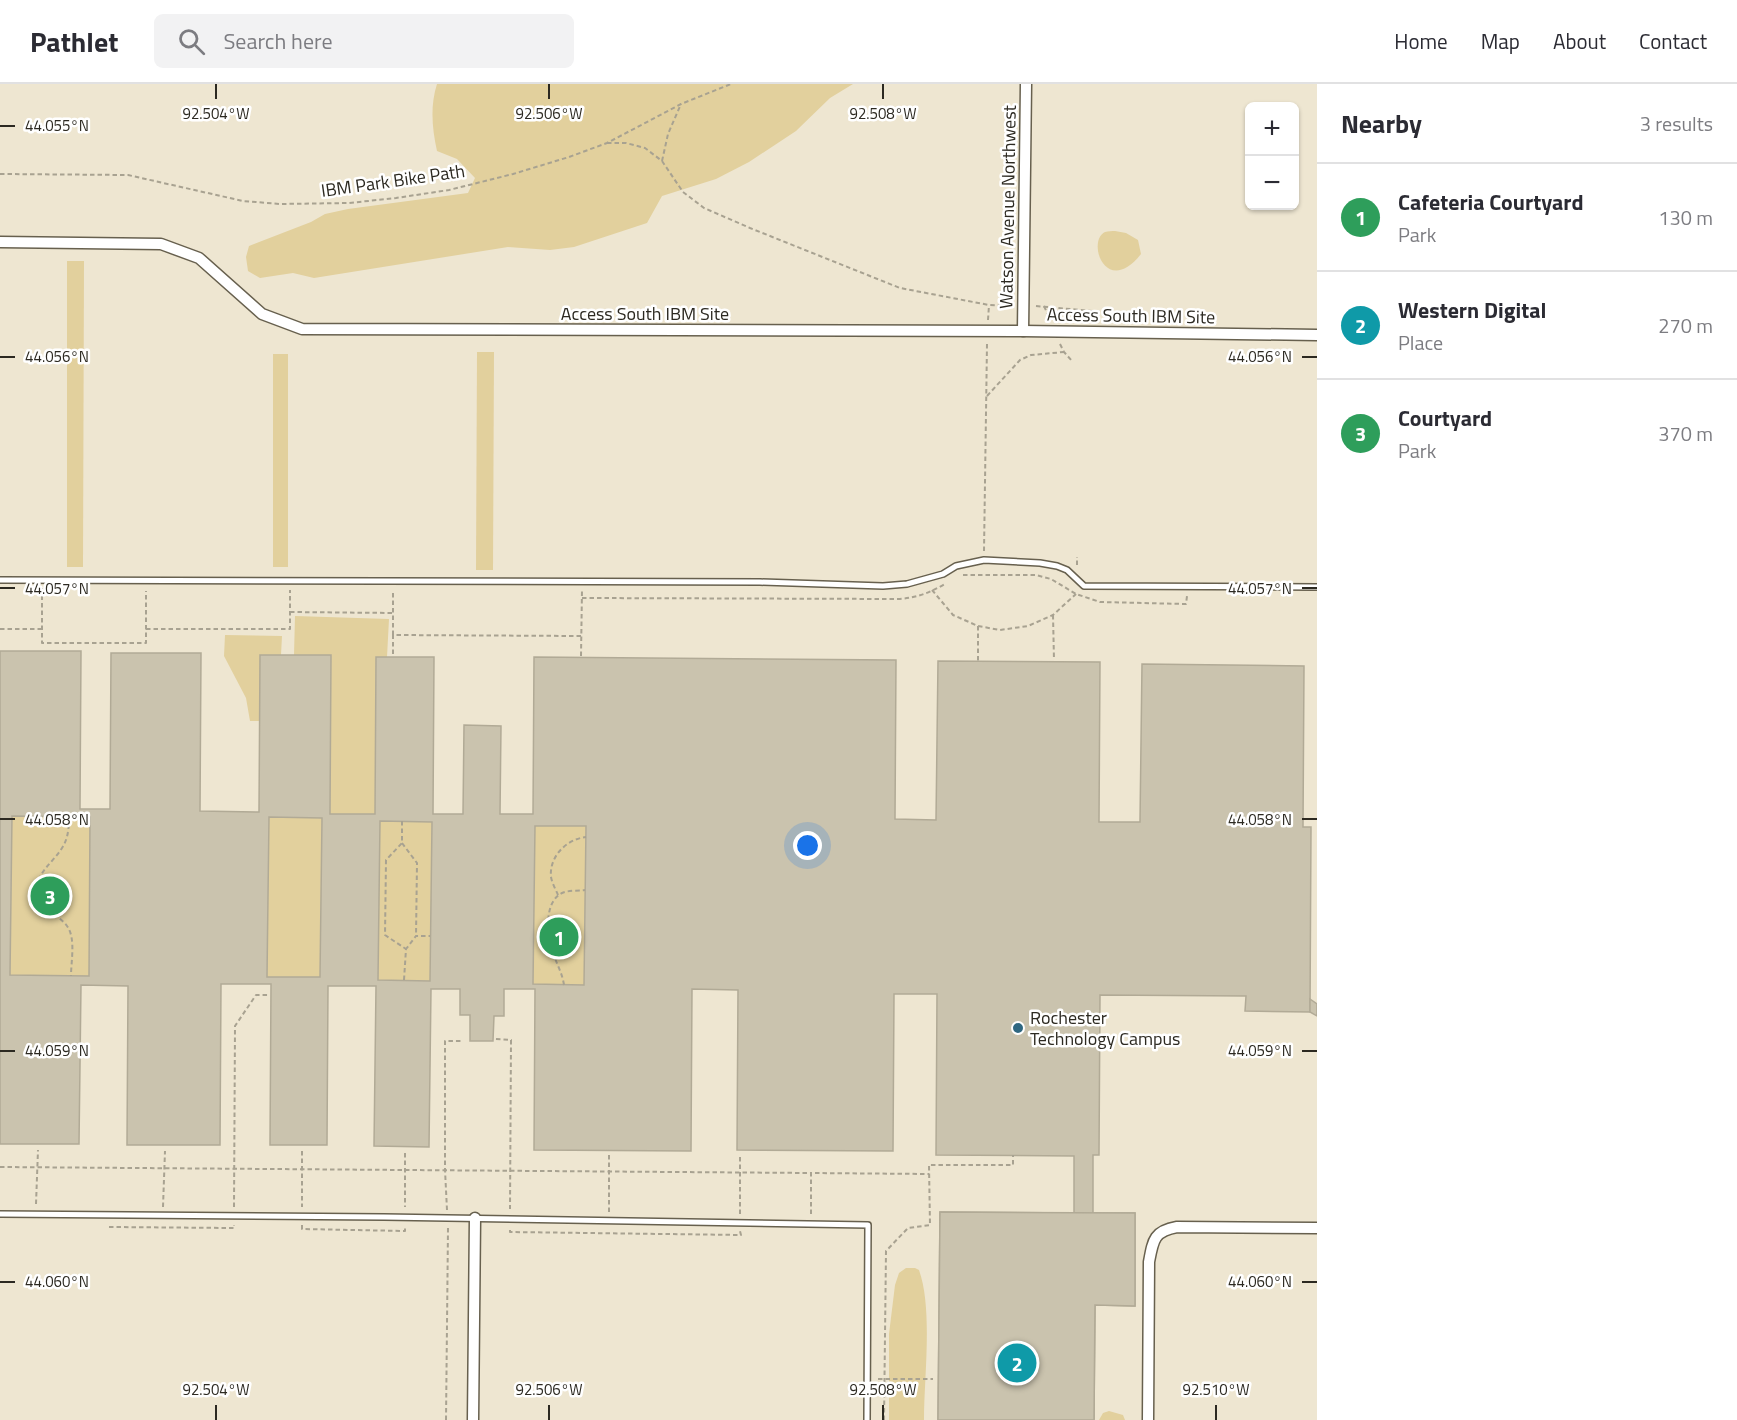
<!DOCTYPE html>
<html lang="en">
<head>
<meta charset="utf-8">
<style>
	:root { --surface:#fff; --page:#f2f2f3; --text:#2b2b33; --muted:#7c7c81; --line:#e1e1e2; --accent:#2f6781 }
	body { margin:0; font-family:"Titillium Web",sans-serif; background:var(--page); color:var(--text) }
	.controls { position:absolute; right:18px; top:18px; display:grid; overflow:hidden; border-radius:9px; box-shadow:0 2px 4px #0004 }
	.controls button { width:54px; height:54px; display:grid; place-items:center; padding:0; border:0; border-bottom:2px solid var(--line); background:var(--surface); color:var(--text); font:30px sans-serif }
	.you { position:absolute; left:808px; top:762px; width:21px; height:21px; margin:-15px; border:4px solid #fff; border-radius:50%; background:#1a73e8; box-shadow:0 0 0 9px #1a73e833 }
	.badge { display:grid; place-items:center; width:39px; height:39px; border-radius:50%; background:var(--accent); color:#fff; font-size:20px; font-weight:700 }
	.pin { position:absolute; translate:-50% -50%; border:3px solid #fff; box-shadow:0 2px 6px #0006 }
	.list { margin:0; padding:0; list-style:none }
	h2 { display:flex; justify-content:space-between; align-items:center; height:78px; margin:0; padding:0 24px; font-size:26px }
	h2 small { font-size:20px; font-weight:400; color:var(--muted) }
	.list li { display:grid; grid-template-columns:39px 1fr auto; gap:18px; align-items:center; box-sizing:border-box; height:108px; padding:0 24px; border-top:2px solid var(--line) }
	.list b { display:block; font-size:22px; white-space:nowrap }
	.list p { margin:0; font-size:20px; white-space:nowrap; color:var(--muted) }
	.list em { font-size:20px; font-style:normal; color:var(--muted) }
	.icon { flex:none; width:33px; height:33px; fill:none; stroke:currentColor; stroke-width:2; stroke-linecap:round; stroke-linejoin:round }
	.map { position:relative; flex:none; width:1317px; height:1336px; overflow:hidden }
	header { display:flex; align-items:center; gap:36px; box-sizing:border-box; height:84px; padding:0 30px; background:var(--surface); border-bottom:2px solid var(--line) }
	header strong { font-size:28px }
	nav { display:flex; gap:33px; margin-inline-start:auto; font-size:21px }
	.search { width:420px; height:54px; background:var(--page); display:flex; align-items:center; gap:15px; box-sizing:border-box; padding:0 21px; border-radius:9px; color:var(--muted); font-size:22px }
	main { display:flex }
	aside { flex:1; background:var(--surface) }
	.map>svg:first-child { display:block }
	.green { fill:#e2d09d }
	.building { fill:#cac3ae; stroke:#b1aa96; stroke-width:1.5; fill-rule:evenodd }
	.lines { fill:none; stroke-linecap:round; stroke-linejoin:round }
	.lane-casing { stroke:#67604e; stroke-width:8 }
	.street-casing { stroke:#67604e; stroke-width:13 }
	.path { stroke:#a8a291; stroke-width:2; stroke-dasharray:4.5 3; stroke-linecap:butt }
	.lane { stroke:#fff; stroke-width:5 }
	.street { stroke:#fff; stroke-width:10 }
	.ticks { fill:none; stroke:#2c2921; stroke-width:2 }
	.poi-dot { fill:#2f6781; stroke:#fff; stroke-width:2 }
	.labels { text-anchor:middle; stroke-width:5; stroke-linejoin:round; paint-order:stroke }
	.street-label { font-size:18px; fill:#2c2921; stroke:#fff }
	.poi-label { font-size:18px; fill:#2c2921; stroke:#fff; text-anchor:start }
	.ticks-label { font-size:15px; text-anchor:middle; fill:#2c2921; stroke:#fff; stroke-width:5; stroke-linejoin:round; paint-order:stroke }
</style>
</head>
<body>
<header>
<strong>Pathlet</strong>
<div class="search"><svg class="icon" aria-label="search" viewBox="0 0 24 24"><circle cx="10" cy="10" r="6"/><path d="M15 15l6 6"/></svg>Search here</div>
<nav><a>Home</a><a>Map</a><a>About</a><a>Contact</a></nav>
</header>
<main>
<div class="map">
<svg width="1317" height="1336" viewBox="0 0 1317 1336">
	<rect width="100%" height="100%" fill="#eee6d1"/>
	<!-- green -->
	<g class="green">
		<path d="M437 0H853L830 14 796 47 749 78 716 95 662 112 647 139 574 163 550 166 508 163 314 194 293 189 260 194 248 187 246 173 249 162 311 138 325 130 348 125 468 109 475 94 457 75 437 67C432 44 430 22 437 0Z"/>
		<path d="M1115 147 1126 149 1138 156 1141 170C1106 214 1086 157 1105 148 1108 147 1112 147 1115 147Z"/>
		<polygon points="67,177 84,177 83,483 67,483"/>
		<polygon points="477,268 494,268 493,486 476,486"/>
		<rect x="273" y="270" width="15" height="213"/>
		<polygon points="295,532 389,535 387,573 376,573 375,730 330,730 331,571 294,571"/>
		<polygon points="225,551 282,552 281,571 260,571 260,637 250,637 246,614 224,572"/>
		<polygon points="12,732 90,733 89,892 10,891"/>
		<polygon points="269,733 322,734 320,893 267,893"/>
		<polygon points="380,737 432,738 430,897 378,896"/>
		<polygon points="535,742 586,742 584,901 533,900"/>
		<path d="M906 1184H915L919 1186C933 1225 924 1293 924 1336H889V1250L895 1201 899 1189Z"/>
		<polygon points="1109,1327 1123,1331 1125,1336 1099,1336 1103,1329"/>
	</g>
	<!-- building -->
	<g class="building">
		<path d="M0 567H81L80 725H110L111 569H201L200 727 259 728 260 571H331L330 730H375L376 573H434L433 730H463L464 641 501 642 500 730H533L534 573 896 576 895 735 936 736 938 577 1100 578 1099 738H1140L1142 580 1304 582 1303 743H1311L1310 928 1245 927 1246 912 1100 911 1099 1071H1093V1129H1135V1222L1095 1221 1094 1336H938L940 1128 1074 1129V1072L936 1071 937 910H894L893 1067 737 1066 738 906 692 905 691 1067 534 1066 535 905H504V932H494L493 957H470V931H460V905H431L429 1063 374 1062 376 902H328L327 1061H270L271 900H221L220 1061H127L128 902 81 901 79 1060H0ZM12 732 90 733 89 892 10 891ZM269 733 322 734 320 893H267ZM380 737 432 738 430 897 378 896ZM535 742H586L584 901 533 900Z"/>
		<polygon points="1310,915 1317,920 1317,932 1310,928"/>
		<polygon points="940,1128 1135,1129 1135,1222 1095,1221 1094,1336 938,1336"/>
	</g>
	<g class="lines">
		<!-- lane casing -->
		<g class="lane-casing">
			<g id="lane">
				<polyline points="0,496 760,498 883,502 907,500 943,490 956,482 984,476 1040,479 1057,482 1067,486 1084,502 1317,503"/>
				<polyline points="0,1130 384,1133 868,1141 867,1336"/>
			</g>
		</g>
		<!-- street casing -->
		<g class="street-casing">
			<g id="street">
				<polyline points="0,158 161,160 199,174 262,230 302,245 1023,247 1317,251"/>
				<polyline points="1023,247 1026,0"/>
				<polyline points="473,1336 475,1134"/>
				<path d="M1148 1336 1149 1178C1153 1156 1154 1147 1177 1143L1317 1144"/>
			</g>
		</g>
		<!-- path -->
		<g class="path">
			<polyline points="607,59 626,59 645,64 662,77 683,108 704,124 750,144 900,204 989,221 1013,222"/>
			<polyline points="662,77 668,50 681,20"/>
			<polyline points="0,90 128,91 243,117 280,120 349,119 396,114 449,106 513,90 569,73 607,59 681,20 731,0"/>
			<polyline points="1036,222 1092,227 1116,235"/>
			<polyline points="1044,222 1050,235"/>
			<polyline points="988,236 989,221"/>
			<polyline points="1060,260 1064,268 1072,277"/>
			<polyline points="987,312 1020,276 1031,271 1064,268"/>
			<polyline points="984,467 987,260"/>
			<polyline points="1077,481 1077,473"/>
			<polyline points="963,491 1036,491 1051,495 1076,510 1100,518 1186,520 1187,512"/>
			<polyline points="42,504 42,559 146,559 146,507"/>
			<polyline points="932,506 953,531 978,542 1000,546 1028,542 1053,531 1076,510"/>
			<path d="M582 514 898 515C916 514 929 509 945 500"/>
			<polyline points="290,528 393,529"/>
			<polyline points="1053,531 1054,576"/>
			<polyline points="978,542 978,577"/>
			<polyline points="0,545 42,545"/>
			<polyline points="146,545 290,545 290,506"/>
			<polyline points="393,551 393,506"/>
			<polyline points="393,570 393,551 582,552"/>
			<polyline points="581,572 582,506"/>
			<path d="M69 733C69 744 68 755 62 764 53 779 37 787 37 807 38 822 59 831 67 842 76 854 71 877 71 892"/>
			<polyline points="402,737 402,759 386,776 385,851 406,865"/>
			<polyline points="402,759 417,779 416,852"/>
			<path d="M558 811C556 806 552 799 551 793 549 772 567 755 586 753"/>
			<polyline points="404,896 406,865 416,852 430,852"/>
			<path d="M564 901C562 887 555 878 552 865 547 849 544 818 562 809 569 806 578 807 585 806"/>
			<polyline points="496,955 511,956 510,1125"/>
			<polyline points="302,1067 302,1123"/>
			<polyline points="405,1069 405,1123"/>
			<polyline points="0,1083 811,1089"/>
			<polyline points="36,1120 38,1066"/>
			<polyline points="163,1123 165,1067"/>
			<polyline points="234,1123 235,942 256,911 269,911"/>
			<polyline points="447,1126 445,1086 445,957 463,957"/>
			<polyline points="609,1128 609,1071"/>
			<polyline points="740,1130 740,1070"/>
			<polyline points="811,1130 811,1089 929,1090"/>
			<polyline points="302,1141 302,1145 405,1147 405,1144"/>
			<polyline points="109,1143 234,1144 234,1141"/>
			<polyline points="510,1146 510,1148 741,1151 740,1147"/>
			<polyline points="878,1295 933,1295"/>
			<polyline points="446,1336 448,1144"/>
			<polyline points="884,1336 886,1167 908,1144 930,1141 929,1081 1013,1081 1013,1071"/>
		</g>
		<!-- lane -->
		<use href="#lane" class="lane"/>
		<!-- street -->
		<use href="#street" class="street"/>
	</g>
	<!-- ticks -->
	<path class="ticks" d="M216 0V15M549 0V15M883 0V15M0 42H15M0 273H15M1302 273H1317M0 504H15M1302 504H1317M0 735H15M1302 735H1317M0 967H15M1302 967H1317M0 1198H15M1302 1198H1317M216 1321V1336M549 1321V1336M883 1321V1336M1216 1321V1336"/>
	<!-- markers -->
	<circle class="poi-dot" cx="1018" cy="944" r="6"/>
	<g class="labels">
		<!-- street labels -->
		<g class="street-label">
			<text transform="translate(393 97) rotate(-8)" y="6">IBM Park Bike Path</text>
			<text transform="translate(1008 123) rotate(-89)" y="6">Watson Avenue Northwest</text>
			<text x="645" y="236">Access South IBM Site</text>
			<text transform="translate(1131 232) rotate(1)" y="6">Access South IBM Site</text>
		</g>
		<!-- poi labels -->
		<g class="poi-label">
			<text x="1030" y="940">Rochester<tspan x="1030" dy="21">Technology Campus</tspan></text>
		</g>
	</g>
	<g class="ticks-label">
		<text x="216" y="35">92.504°W</text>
		<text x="549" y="35">92.506°W</text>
		<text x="883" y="35">92.508°W</text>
		<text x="57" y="47">44.055°N</text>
		<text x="1260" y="278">44.056°N</text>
		<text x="57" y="278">44.056°N</text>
		<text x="1260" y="510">44.057°N</text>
		<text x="57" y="510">44.057°N</text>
		<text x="1260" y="741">44.058°N</text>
		<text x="57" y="741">44.058°N</text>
		<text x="1260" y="972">44.059°N</text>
		<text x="57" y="972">44.059°N</text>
		<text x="1260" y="1203">44.060°N</text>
		<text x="57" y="1203">44.060°N</text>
		<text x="216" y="1311">92.504°W</text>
		<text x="549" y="1311">92.506°W</text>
		<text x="883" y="1311">92.508°W</text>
		<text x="1216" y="1311">92.510°W</text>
	</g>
</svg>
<div class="controls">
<button>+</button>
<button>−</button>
</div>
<div class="you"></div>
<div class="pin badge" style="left:559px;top:853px;background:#2e9e5b">1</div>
<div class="pin badge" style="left:1017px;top:1279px;background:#0f9aa8">2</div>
<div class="pin badge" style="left:50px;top:812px;background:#2e9e5b">3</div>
</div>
<aside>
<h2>Nearby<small>3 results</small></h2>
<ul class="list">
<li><span class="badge" style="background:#2e9e5b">1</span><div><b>Cafeteria Courtyard</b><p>Park</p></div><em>130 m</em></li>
<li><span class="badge" style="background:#0f9aa8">2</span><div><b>Western Digital</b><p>Place</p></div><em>270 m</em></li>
<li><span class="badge" style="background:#2e9e5b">3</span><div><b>Courtyard</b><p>Park</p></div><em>370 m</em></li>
</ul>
</aside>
</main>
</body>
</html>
